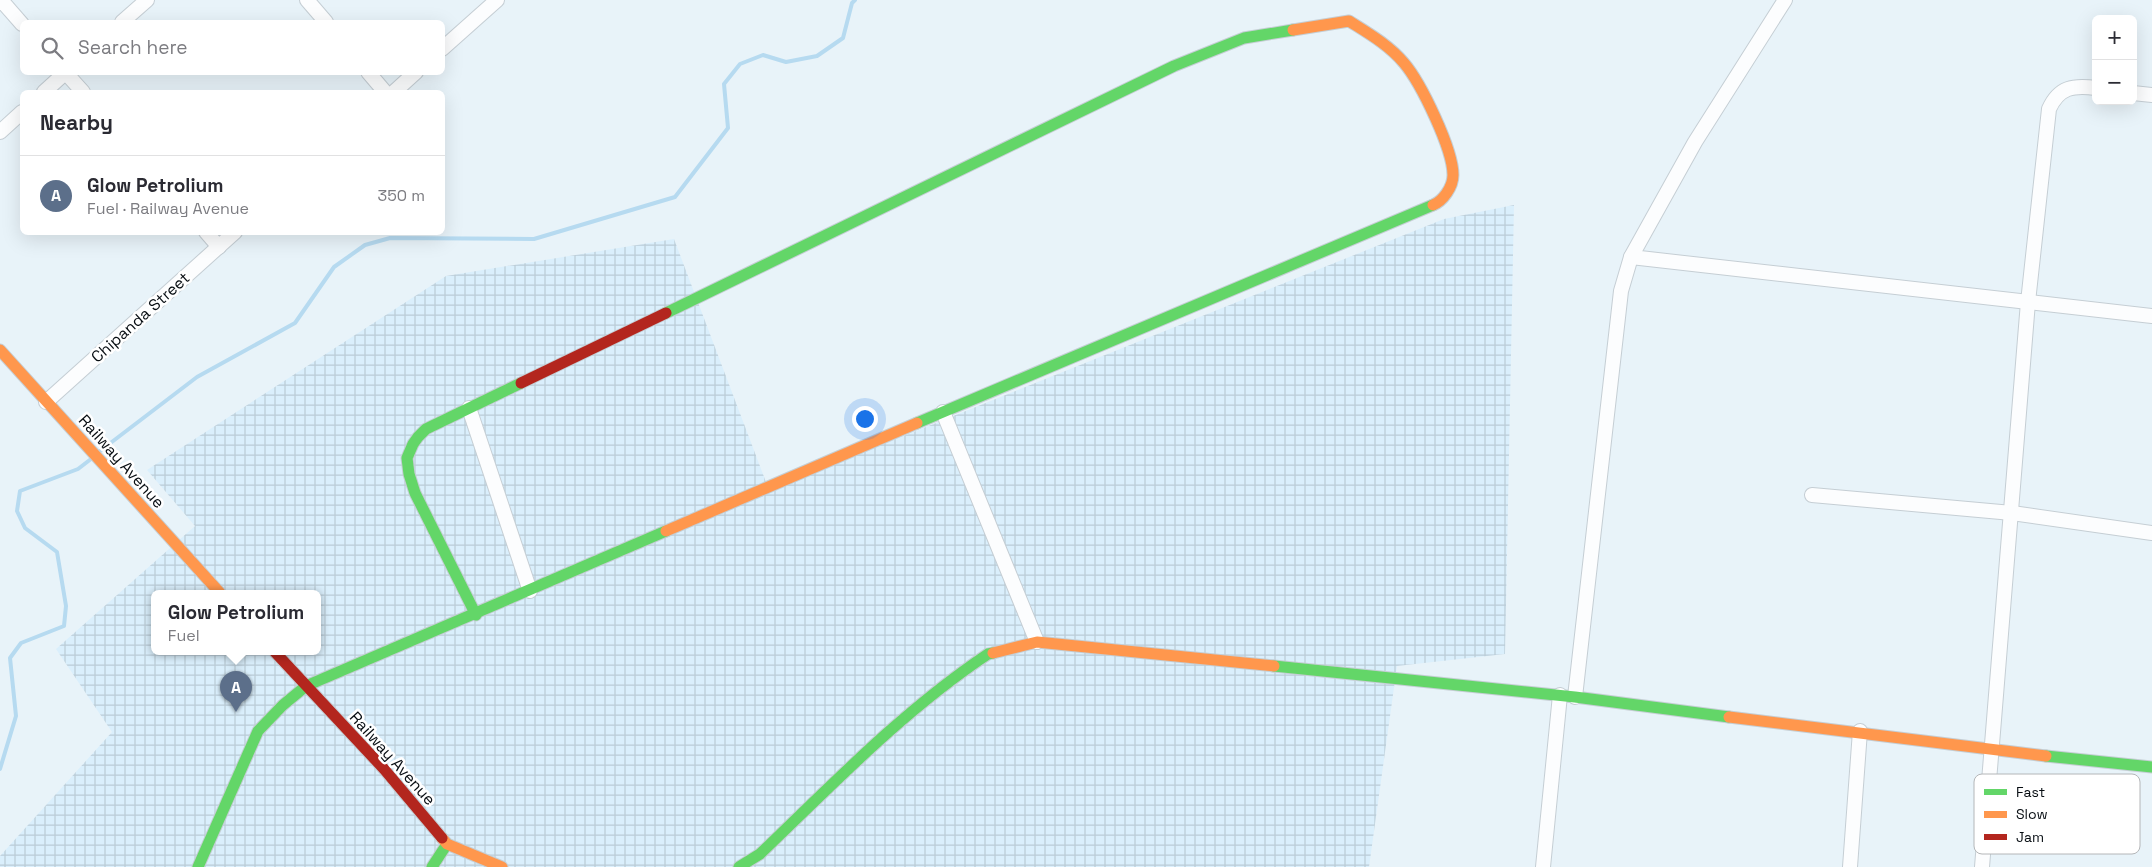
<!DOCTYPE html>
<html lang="en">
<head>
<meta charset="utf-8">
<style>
	:root { --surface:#fff; --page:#f7f7f7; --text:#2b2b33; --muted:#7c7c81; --line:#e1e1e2; --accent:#555d62 }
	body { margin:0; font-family:"Space Grotesk",sans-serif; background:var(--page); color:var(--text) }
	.controls { position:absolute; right:15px; top:15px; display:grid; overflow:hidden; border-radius:8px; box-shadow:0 5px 20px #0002 }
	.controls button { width:45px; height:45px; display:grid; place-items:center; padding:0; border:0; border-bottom:1px solid var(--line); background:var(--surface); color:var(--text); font:25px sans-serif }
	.you { position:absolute; left:864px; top:418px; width:18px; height:18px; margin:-12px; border:4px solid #fff; border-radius:50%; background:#1a73e8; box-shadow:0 0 0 8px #1a73e833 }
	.badge { display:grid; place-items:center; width:32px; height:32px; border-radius:50%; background:var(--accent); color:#fff; font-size:16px; font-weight:700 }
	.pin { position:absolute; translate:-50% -41px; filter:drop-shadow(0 1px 2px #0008) }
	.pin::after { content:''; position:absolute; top:26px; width:18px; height:15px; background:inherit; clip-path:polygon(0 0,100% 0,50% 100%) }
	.popup { position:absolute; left:151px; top:590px; width:170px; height:65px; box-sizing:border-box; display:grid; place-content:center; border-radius:8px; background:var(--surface); filter:drop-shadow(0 1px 4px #0005); font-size:16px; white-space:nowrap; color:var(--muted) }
	.popup b { font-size:19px; color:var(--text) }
	.popup::after { content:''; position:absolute; left:50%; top:100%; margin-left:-10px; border:10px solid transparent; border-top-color:var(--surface) }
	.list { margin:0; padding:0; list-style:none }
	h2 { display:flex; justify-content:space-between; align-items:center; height:65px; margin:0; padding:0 20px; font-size:21px }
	h2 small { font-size:16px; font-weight:400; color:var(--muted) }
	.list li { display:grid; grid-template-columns:32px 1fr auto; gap:15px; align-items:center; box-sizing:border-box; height:80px; padding:0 20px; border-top:1px solid var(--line) }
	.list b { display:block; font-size:19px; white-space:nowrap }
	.list p { margin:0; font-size:16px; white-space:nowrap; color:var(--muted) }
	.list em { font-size:16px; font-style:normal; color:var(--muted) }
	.icon { flex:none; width:28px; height:28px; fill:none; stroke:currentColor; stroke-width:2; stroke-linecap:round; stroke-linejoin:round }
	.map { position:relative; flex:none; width:2152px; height:867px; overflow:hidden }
	.search { position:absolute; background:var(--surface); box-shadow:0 5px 20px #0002; left:20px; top:20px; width:425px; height:55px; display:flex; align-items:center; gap:12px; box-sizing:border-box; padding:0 18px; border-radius:8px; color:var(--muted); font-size:19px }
	.panel { position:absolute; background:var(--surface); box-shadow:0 5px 20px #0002; left:20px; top:90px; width:425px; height:145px; border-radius:8px }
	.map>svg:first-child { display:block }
	.industrial { fill:url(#industrial-grid); fill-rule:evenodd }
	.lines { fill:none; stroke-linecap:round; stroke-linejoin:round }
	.stream { stroke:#b6daf0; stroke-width:4 }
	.street-casing { stroke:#c5ced4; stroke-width:16 }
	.fast-casing { stroke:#c5ced4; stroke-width:13 }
	.slow-casing { stroke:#c5ced4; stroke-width:13 }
	.jam-casing { stroke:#c5ced4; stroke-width:13 }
	.street { stroke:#fcfdfe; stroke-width:14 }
	.fast { stroke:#63d668; stroke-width:11 }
	.slow { stroke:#ff974d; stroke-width:11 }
	.jam { stroke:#b3261e; stroke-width:11 }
	.labels { text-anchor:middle; stroke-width:5; stroke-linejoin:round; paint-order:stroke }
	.street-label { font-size:16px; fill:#060c11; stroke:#fff }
	.key { fill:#fff; stroke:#b4b6b8; stroke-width:1 }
	.key-label { font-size:14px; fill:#060c11 }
</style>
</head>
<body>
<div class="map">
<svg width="2152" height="867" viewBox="0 0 2152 867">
	<defs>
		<pattern id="industrial-grid" width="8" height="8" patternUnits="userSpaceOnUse" patternTransform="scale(1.25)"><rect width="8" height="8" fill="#daeffc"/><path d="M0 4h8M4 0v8" fill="none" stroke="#baccd7"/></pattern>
	</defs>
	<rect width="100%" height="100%" fill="#e8f3f9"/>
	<!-- industrial -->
	<path class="industrial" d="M1514 205 1505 654 1397 666 1369 867H0V856L112 732 56 649 195 526 147 470 446 276 674 239 769 490 1444 219ZM155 593H317V651H155Z"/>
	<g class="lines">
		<!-- stream -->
		<g class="stream">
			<polyline points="100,451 197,377 295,323 334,267 365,245 390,238 534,239 675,197 728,128 724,84 740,64 763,55 786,62 817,56 843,38 852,3 855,0"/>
			<polyline points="0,769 16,716 10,658 21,643 64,626 66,606 57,552 25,528 17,511 20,491 78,469 91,459"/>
		</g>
		<!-- street casing -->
		<g class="street-casing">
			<g id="street">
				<polyline points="1,0 22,24"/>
				<polyline points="307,0 326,22"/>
				<polyline points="122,22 147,0"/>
				<polyline points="442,49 497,0"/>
				<polyline points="65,72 83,92"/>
				<polyline points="368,72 385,92"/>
				<polyline points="44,92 66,72"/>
				<polyline points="394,92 416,72"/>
				<polyline points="2133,93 2152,95"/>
				<polyline points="0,132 22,112"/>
				<polyline points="206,232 219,247"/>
				<polyline points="1631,257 2152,316"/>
				<polyline points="46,402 235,232"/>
				<polyline points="469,408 530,591"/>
				<polyline points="943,412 1037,642"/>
				<polyline points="1812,495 2012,513 2152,533"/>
				<polyline points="1575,697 1621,291 1631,257 1695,142 1785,0"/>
				<polyline points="1543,867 1560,695"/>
				<polyline points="1850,867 1860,731"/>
				<path d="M1982 867 2028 302 2049 109C2059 87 2073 85 2096 88"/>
			</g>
		</g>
		<!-- fast casing -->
		<g class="fast-casing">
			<g id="fast">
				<polyline points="666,313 1174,66 1244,38 1293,30"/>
				<polyline points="917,423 1433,205"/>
				<polyline points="476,615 415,493 409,474 407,458 413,444 418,437 426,429 521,383"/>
				<polyline points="1274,666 1575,697 1729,717"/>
				<polyline points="2046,756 2152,767"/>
				<polyline points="198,867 258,731 283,705 306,686 666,531"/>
				<polyline points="432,867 447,844"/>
				<path d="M739 867 760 854C833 784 904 710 988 654L993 653"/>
			</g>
		</g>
		<!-- slow casing -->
		<g class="slow-casing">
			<g id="slow">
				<path d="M1293 30 1349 21C1368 33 1389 45 1404 63 1421 83 1453 149 1453 175 1453 187 1443 201 1433 205"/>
				<polyline points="0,350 220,593"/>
				<polyline points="666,531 917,423"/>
				<polyline points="993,653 1037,642 1274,666"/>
				<polyline points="1729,717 2046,756"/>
				<polyline points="442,838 447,844 502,867"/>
			</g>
		</g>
		<!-- jam casing -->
		<g class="jam-casing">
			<g id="jam">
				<polyline points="521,383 666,313"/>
				<polyline points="274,651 384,769 442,838"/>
			</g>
		</g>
		<!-- street -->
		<use href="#street" class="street"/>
		<!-- fast -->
		<use href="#fast" class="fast"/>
		<!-- slow -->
		<use href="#slow" class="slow"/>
		<!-- jam -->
		<use href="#jam" class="jam"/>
	</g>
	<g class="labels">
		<!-- street labels -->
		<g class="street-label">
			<text transform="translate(140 317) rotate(-42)" y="6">Chipanda Street</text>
			<text transform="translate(122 461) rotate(48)" y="6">Railway Avenue</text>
			<text transform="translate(393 758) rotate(48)" y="6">Railway Avenue</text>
		</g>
	</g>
	<!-- legend -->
	<rect x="1974" y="774" width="166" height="80" rx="8" class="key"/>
	<rect x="1984" y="789" width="23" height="6" fill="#63d668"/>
	<rect x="1984" y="811" width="23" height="7" fill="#ff974d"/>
	<rect x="1984" y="834" width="23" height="6" fill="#b3261e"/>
	<g class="key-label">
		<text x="2016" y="797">Fast</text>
		<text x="2016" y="819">Slow</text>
		<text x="2016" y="842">Jam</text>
	</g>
</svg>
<div class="controls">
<button>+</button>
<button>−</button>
</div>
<div class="you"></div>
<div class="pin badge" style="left:236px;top:712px;background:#5c6f8a">A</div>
<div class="popup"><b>Glow Petrolium</b>Fuel</div>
<div class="search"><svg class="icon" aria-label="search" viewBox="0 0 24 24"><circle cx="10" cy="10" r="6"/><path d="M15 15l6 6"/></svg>Search here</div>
<section class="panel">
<h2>Nearby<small></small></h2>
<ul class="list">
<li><span class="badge" style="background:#5c6f8a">A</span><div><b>Glow Petrolium</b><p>Fuel · Railway Avenue</p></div><em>350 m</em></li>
</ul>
</section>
</div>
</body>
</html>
